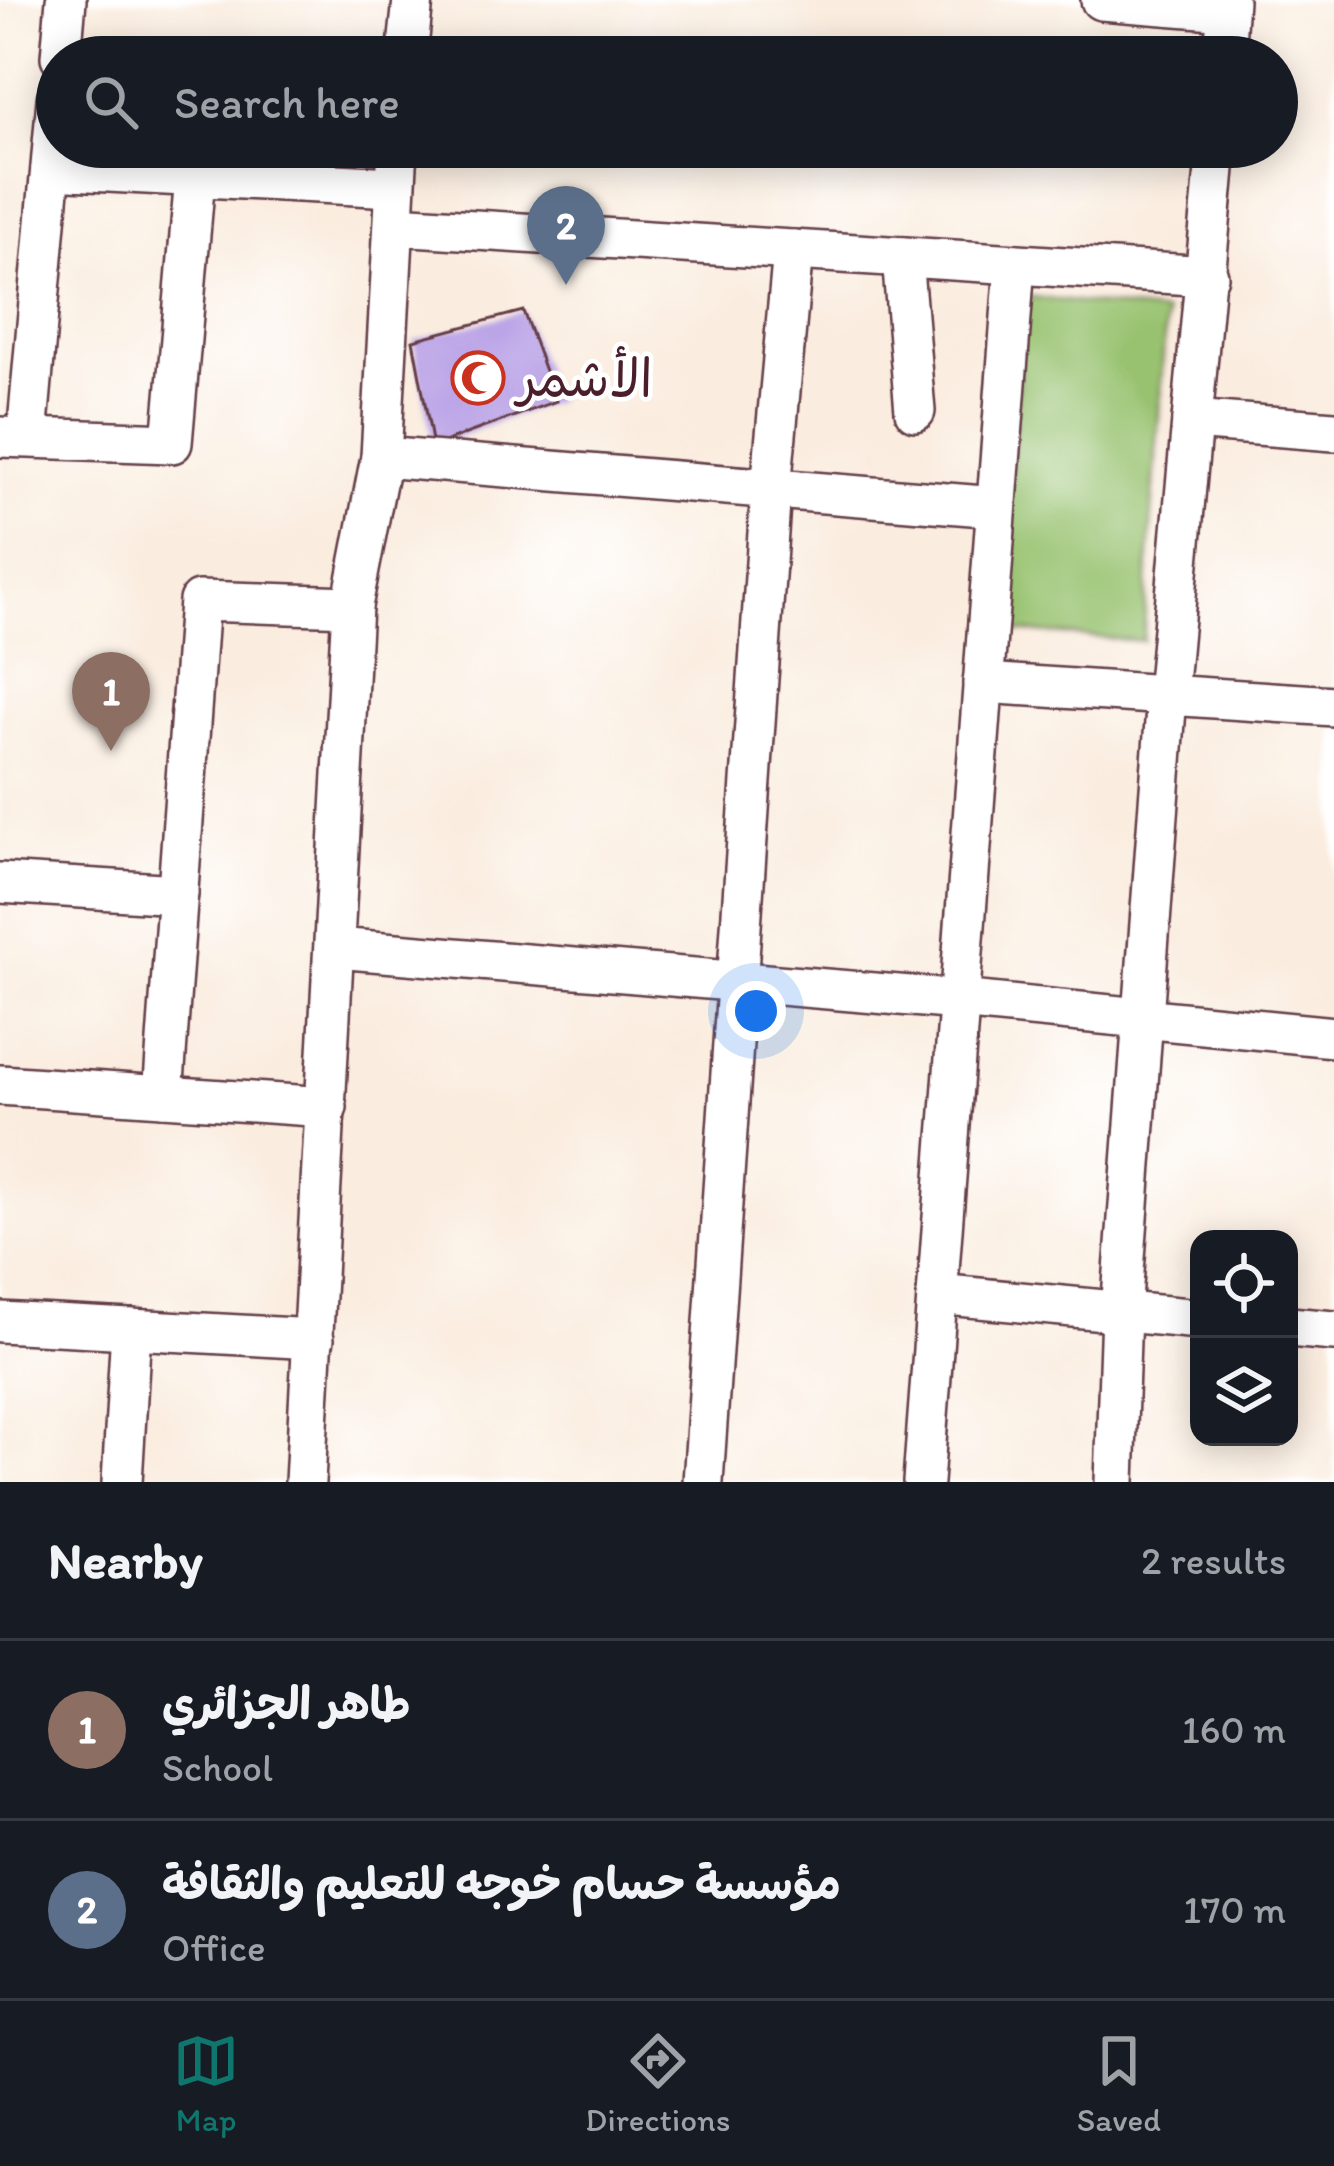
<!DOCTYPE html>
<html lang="en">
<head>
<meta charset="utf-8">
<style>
	:root { --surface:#171b24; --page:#20242c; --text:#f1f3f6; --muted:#9ea1a6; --line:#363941; --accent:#0f766e }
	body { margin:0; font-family:Itim,"Playpen Sans Arabic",sans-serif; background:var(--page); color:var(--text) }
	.controls { position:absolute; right:36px; bottom:36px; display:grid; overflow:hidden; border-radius:24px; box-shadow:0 6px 30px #0003 }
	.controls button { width:108px; height:108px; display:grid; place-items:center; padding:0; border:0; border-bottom:3px solid var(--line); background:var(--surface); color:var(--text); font:60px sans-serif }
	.you { position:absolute; left:756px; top:1011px; width:42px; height:42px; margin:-30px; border:9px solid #fff; border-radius:50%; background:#1a73e8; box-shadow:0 0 0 18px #1a73e833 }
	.badge { display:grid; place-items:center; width:78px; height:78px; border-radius:50%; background:var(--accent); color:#fff; font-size:39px; font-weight:700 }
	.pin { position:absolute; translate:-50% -99px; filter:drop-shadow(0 3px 6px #0008) }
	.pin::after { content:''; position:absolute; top:63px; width:42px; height:36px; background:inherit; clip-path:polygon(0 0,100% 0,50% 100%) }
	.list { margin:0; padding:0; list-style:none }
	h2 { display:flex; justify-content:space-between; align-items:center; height:156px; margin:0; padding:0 48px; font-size:51px }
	h2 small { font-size:39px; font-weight:400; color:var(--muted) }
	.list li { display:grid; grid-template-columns:78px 1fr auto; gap:36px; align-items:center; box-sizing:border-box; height:180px; padding:0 48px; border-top:3px solid var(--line) }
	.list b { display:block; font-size:45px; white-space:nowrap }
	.list p { margin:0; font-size:39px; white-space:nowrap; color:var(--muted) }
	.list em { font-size:39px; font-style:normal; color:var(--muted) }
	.icon { flex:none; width:66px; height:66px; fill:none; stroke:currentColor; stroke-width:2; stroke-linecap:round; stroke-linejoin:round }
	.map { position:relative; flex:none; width:1334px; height:1482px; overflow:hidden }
	.search { position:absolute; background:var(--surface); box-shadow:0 6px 30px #0003; left:36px; right:36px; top:36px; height:132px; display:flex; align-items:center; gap:30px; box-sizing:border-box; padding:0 42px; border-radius:66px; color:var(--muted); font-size:45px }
	.sheet { height:516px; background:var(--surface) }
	nav { display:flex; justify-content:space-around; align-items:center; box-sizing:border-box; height:168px; border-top:3px solid var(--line); background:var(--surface); font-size:33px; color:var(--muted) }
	nav a { display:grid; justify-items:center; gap:6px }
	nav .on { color:var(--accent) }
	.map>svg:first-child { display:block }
	.green { fill:#98c26f; stroke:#71704d; stroke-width:3 }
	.building { fill:#bca5e7 }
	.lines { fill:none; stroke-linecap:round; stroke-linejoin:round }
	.minor-casing { stroke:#643e46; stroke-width:44 }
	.minor { stroke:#fff; stroke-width:39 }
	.labels { text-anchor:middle; stroke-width:9; stroke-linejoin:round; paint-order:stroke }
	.poi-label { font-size:51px; fill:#4a1f2b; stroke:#fff; text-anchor:start }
</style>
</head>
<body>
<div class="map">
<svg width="1334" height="1482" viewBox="0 0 1334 1482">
	<rect width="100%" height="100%" fill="#fff"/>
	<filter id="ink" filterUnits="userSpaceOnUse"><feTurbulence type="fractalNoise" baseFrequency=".00833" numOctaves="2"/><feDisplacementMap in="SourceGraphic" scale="24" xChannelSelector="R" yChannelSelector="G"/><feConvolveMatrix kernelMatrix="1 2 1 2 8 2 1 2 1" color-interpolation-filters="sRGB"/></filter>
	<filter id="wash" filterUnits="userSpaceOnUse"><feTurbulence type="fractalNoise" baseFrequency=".004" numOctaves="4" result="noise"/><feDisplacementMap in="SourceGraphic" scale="48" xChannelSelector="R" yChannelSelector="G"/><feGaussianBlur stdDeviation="2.7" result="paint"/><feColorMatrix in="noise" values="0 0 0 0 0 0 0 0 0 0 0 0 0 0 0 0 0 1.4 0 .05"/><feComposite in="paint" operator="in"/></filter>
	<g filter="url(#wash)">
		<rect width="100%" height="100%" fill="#faecde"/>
		<!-- green -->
		<polygon class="green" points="1025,296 1166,313 1143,641 999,630"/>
		<g id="blocks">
			<!-- building -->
			<polygon class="building" points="523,311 556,401 433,446 413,340"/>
		</g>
	</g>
	<g filter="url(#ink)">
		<use href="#blocks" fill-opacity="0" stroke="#643e46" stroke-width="3"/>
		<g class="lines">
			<!-- minor casing -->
			<g class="minor-casing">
				<g id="minor">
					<polyline points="1101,0 1227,10"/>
					<polyline points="61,57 66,0"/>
					<polyline points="407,57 413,0"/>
					<polyline points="1224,57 1228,0"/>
					<polyline points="51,169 394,187"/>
					<polyline points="396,225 1208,276"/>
					<polyline points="902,257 915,411"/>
					<polyline points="1192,420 1334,431"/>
					<polyline points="0,437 172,443 195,177"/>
					<polyline points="27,437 57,99"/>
					<polyline points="381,457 996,507"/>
					<polyline points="983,683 1334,706"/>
					<polyline points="0,883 178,894"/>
					<polyline points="336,948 959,1000 1334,1037"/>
					<polyline points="0,1085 327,1107"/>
					<polyline points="163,1096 199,601 352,606"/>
					<polyline points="937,1294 1199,1319"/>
					<polyline points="0,1322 314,1339"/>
					<polyline points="1289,1327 1334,1331"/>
					<polyline points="122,1482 131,1329"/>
					<polyline points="305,1482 352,606 381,457 398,147"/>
					<polyline points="703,1482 771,489 793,250"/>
					<polyline points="923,1482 1015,264"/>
					<polyline points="1115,1482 1121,1312 1167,695 1217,147"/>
				</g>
			</g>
			<!-- minor -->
			<use href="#minor" class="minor"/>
		</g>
	</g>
	<!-- icons -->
	<defs>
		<g id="mosque-ring" transform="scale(2.7)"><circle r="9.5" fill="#fff" stroke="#c8321e" stroke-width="1.5"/><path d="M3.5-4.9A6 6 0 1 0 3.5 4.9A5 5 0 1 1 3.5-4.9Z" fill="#c8321e"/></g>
	</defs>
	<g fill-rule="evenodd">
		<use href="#mosque-ring" x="478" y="378"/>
	</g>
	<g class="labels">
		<!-- poi labels -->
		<g class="poi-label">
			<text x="517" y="396">الأشمر</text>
		</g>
	</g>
</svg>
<div class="controls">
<button><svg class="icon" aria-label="locate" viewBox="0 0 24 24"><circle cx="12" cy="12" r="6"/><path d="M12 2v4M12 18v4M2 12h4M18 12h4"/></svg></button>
<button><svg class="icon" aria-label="layers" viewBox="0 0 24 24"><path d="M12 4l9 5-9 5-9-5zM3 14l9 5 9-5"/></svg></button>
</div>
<div class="you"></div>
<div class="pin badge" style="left:111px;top:751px;background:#8d6e63">1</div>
<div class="pin badge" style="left:566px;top:285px;background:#5c6f8a">2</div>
<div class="search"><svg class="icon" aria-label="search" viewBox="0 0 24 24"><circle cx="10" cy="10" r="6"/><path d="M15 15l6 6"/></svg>Search here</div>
</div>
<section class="sheet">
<h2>Nearby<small>2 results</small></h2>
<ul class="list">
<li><span class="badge" style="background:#8d6e63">1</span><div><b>طاهر الجزائري</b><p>School</p></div><em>160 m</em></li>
<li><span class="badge" style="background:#5c6f8a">2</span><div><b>مؤسسة حسام خوجه للتعليم والثقافة</b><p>Office</p></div><em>170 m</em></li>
</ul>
</section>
<nav>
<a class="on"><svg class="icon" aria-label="map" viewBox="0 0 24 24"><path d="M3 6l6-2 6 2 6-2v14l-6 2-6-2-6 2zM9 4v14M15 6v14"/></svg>Map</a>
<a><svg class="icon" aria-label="directions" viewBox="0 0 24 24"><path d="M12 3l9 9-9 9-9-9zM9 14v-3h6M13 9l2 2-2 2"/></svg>Directions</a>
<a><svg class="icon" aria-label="saved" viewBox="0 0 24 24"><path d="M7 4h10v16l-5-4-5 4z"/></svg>Saved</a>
</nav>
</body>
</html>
